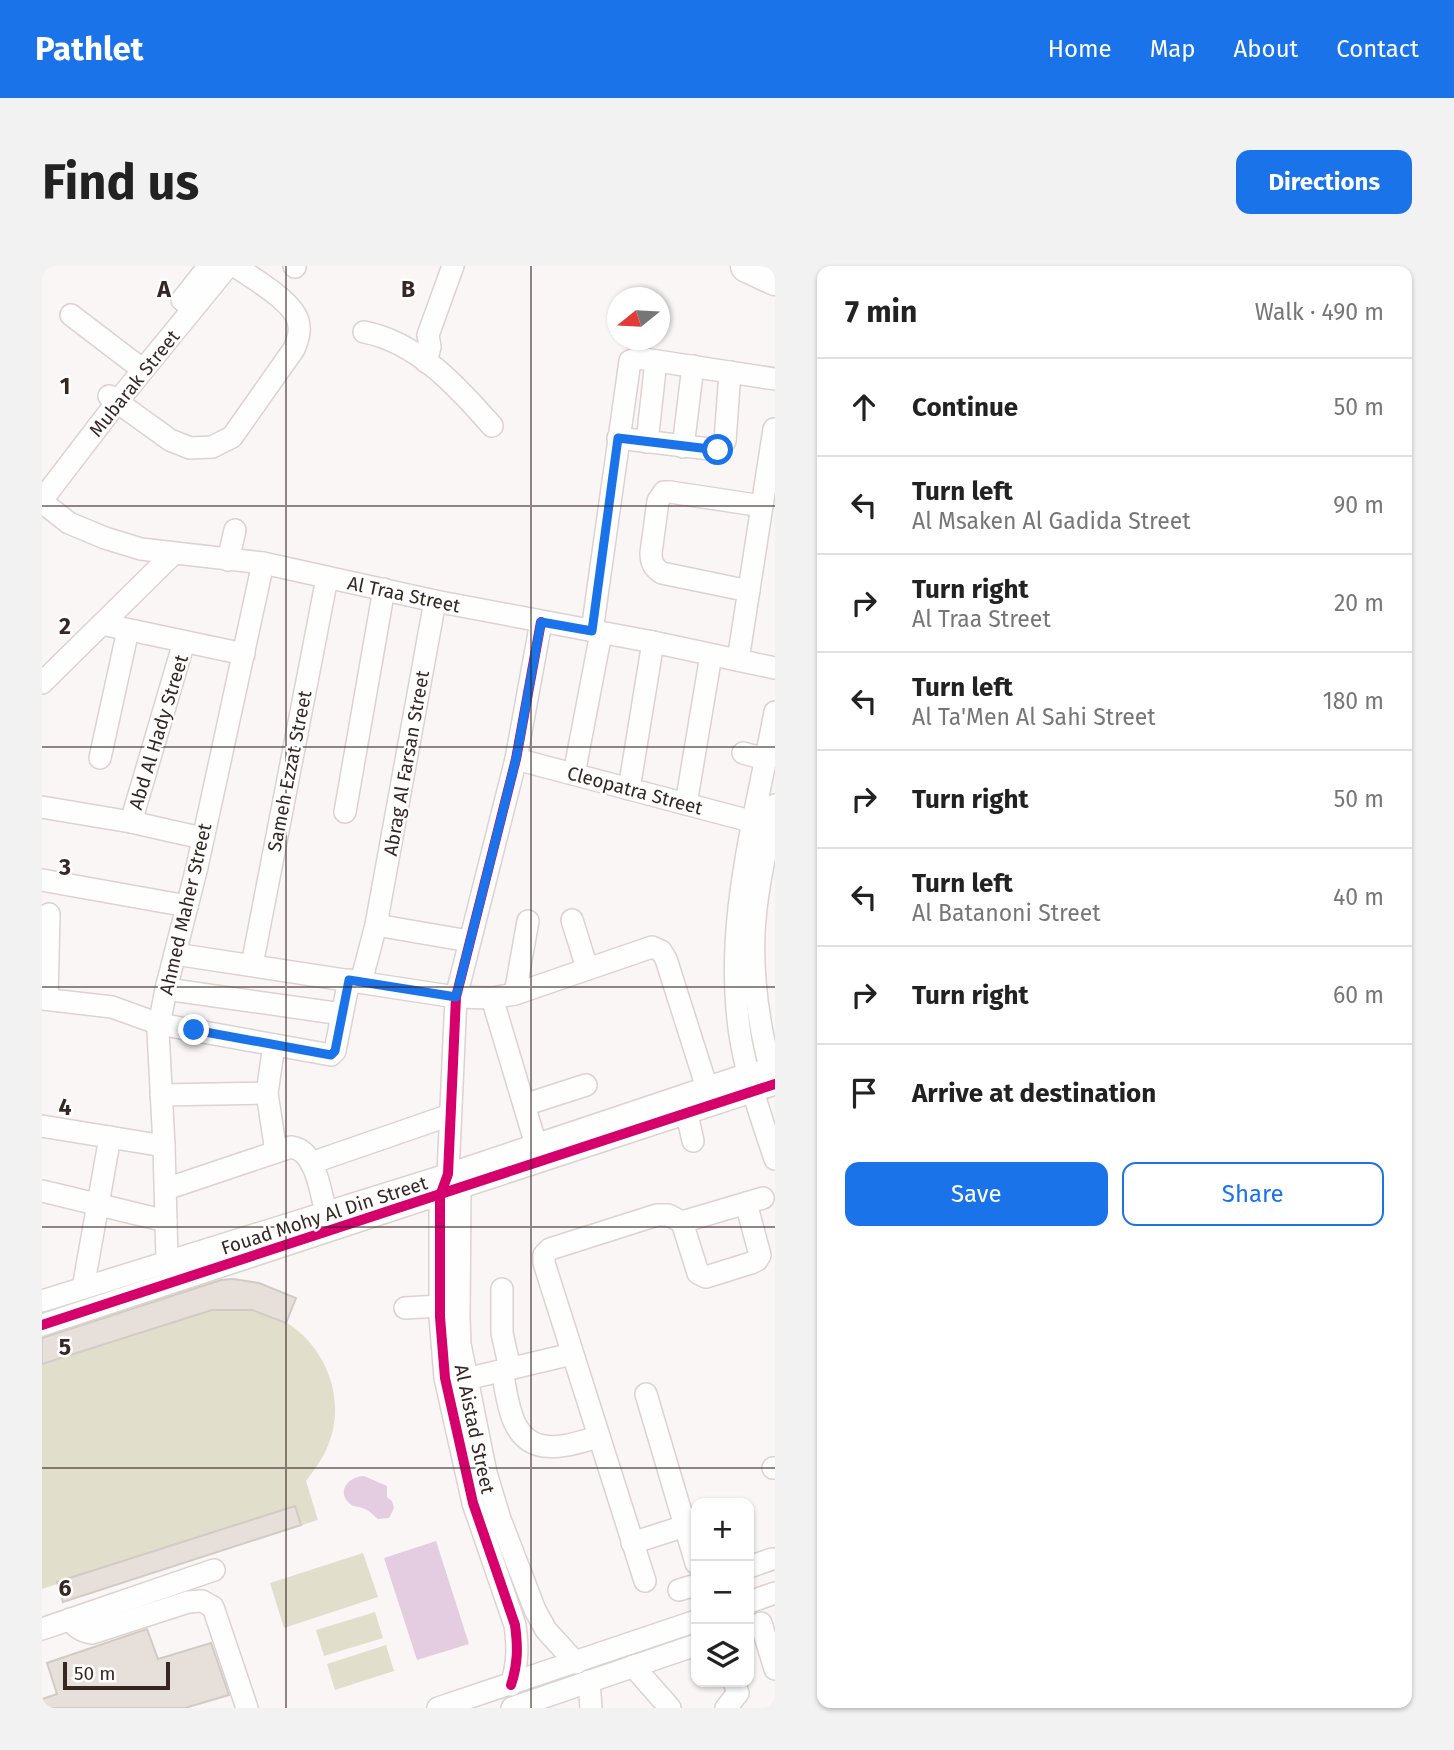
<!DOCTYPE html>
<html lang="en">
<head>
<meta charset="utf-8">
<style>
	:root { --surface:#fff; --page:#f2f2f2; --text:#222; --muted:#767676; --line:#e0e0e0; --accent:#1a73e8 }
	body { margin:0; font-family:"Fira Sans",sans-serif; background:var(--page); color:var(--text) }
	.controls { position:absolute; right:21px; bottom:21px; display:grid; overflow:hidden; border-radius:14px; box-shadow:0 2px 5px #0004 }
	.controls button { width:63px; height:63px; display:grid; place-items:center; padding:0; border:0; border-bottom:2px solid var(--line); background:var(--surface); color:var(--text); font:35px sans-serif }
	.compass { position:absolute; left:565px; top:21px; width:63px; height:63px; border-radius:50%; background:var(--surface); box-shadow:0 2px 5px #0004; rotate:252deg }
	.scale { position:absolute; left:21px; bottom:18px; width:107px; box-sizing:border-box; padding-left:7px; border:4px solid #372723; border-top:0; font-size:19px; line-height:24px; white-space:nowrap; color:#372723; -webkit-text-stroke:5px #fff; paint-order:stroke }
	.stop { position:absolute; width:21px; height:21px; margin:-16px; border:5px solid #1a73e8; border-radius:50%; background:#fff }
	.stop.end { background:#1a73e8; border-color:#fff; box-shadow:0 2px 7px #0008 }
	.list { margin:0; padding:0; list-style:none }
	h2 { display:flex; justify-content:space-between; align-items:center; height:91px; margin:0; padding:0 28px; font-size:30px }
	h2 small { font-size:23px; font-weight:400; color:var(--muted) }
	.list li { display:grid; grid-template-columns:46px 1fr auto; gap:21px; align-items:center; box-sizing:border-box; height:98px; padding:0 28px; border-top:2px solid var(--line) }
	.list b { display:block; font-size:26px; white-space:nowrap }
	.list p { margin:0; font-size:23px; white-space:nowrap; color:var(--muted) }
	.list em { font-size:23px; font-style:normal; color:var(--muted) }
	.actions { display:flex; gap:14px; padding:21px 28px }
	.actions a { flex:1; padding:16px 0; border:2px solid var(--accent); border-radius:14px; text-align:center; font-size:24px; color:var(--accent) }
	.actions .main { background:var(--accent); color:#fff }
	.icon { flex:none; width:38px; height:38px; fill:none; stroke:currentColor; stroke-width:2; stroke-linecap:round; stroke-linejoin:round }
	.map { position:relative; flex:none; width:733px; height:1442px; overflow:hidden; border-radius:14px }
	header { display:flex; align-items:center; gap:42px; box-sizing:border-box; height:98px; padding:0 35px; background:var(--accent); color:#fff }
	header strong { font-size:33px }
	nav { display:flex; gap:38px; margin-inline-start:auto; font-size:24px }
	.intro { display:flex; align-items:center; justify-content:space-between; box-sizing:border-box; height:168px; padding:0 42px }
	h1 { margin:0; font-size:49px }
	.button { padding:18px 32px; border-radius:14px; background:var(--accent); color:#fff; font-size:24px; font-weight:700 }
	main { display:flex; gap:42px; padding:0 42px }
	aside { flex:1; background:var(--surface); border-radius:14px; box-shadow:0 2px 5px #0004 }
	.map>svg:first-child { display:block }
	.green { fill:#e2decc }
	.water { fill:#e4cde1 }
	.building { fill:#e6dfda; stroke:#d2cbc5; stroke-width:2 }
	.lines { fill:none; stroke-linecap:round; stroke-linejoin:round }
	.minor-casing { stroke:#dcd2d0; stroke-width:24 }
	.highway-casing { stroke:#dcd2d0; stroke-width:35 }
	.minor { stroke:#fefefe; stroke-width:21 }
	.highway { stroke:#fefefe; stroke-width:32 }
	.cycleway-casing { stroke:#fff; stroke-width:15 }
	.cycleway { stroke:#d6006c; stroke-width:10 }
	.route { stroke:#1a73e8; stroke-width:9 }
	.grid { fill:none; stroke:#372723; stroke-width:2; stroke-opacity:0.55 }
	.labels { text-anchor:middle; stroke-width:5; stroke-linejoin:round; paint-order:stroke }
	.street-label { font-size:19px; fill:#372723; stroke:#fff }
	.grid-label { font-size:23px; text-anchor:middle; font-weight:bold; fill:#372723; stroke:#fff; stroke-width:5; stroke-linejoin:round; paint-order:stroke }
</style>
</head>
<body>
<header>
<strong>Pathlet</strong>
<nav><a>Home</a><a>Map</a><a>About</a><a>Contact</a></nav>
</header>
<div class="intro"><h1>Find us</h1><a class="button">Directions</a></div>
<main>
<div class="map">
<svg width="733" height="1442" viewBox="0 0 733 1442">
	<rect width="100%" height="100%" fill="#fbf6f6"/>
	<!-- green -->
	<g class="green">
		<path d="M191 1013 217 1017 254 1032 245 1057C284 1081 304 1133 287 1177 282 1191 273 1203 264 1215L276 1254 21 1336 15 1318 0 1323V1068L156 1017Z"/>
		<polygon points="321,1287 336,1331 242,1362 228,1317"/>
		<polygon points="333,1346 341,1372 282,1390 274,1364"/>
		<polygon points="344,1379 352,1405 293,1424 285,1398"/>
	</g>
	<!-- water -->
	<g class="water">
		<path d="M322 1210 345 1220V1231L350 1235 352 1242 347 1252 336 1253C332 1250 328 1245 323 1243 317 1240 312 1242 307 1237 294 1224 308 1210 322 1210Z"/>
		<polygon points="394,1275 427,1378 375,1394 342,1292"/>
	</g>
	<!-- building -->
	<g class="building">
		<polygon points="191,1013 217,1017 254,1032 244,1057 210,1044 170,1044 0,1098 0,1072 179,1014"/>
		<polygon points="253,1240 259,1259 21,1336 15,1316"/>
		<polygon points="105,1363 116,1393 169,1377 187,1429 143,1442 0,1442 0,1433 15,1428 5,1397"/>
	</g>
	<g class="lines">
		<!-- minor casing -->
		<g class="minor-casing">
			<g id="minor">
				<polyline points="252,0 253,1"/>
				<polyline points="140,34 167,0"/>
				<polyline points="29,49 92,97"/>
				<path d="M322 66C375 76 416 121 450 160"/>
				<polyline points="384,96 388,81 386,69 411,0"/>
				<path d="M67 130 128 174 148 182 170 181 190 171 252 83C256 73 259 65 256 55 251 35 210 12 193 0"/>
				<polyline points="576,172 676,184 683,175 688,106"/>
				<polyline points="605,176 614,95"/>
				<polyline points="641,181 651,100"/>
				<polyline points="0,234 75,136 186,0"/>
				<polyline points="0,236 27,257 63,272 99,283 221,297 393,335 611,376 733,402"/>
				<polyline points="186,294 193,264"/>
				<path d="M707 325 620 307C612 302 609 297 609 287L616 235 622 226H628L720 240"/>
				<polyline points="60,358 202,388"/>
				<polyline points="550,365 588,95 596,92 733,113"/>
				<polyline points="696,394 732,163"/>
				<polyline points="0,417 131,288"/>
				<path d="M733 446C713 554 680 664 699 775 706 815 720 854 733 893"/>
				<polyline points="701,487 724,493"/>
				<polyline points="58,492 86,364"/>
				<polyline points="474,493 712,556"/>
				<polyline points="532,508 559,367"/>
				<polyline points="587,523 611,376"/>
				<polyline points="644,538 669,389"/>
				<polyline points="0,541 89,556 160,572"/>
				<polyline points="303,546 342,323"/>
				<polyline points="89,556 142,376"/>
				<polyline points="0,614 145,640"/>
				<polyline points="530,654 545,702"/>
				<polyline points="334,659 427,675"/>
				<polyline points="133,688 414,731 450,732 473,728 610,681 619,685 624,693 665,822"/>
				<polyline points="210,699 285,312"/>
				<polyline points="319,716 334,659 393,335"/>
				<polyline points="124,723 300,748"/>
				<polyline points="473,728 486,655"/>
				<polyline points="450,732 494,879"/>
				<polyline points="0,733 70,741 117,758 289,789 293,785 307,714"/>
				<polyline points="5,733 7,648"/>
				<polyline points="232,779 225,827 234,886"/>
				<path d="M732 816C718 767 710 718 712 667 714 624 725 581 733 539"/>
				<polyline points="119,829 225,827"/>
				<polyline points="482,839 544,819"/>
				<polyline points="645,848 651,875"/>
				<polyline points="0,860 122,880"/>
				<polyline points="269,897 408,849"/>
				<polyline points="411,911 418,923 417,1051 418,1078 444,1207 458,1253 493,1344 504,1364 534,1397"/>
				<path d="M124 923 249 881C274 884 278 925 284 946"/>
				<polyline points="0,925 124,955"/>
				<polyline points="640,956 656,1007 664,1011 709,997 715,994 718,989 704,937"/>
				<polyline points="125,994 122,880 116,765 124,723 155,601 221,297"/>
				<polyline points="41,1022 68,871"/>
				<polyline points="460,1023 460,1067 468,1103"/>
				<polyline points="0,1035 398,911 706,808 733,803"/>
				<polyline points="363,1042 398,1040"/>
				<polyline points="0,1059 733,818"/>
				<path d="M460 1105C466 1132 467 1175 502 1180 519 1183 541 1175 557 1171"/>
				<polyline points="424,1113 530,1088"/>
				<polyline points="604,1128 654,1297"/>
				<polyline points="731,1202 733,1202"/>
				<polyline points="590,1277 643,1260"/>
				<polyline points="707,1301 730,1293"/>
				<polyline points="603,1315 502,997 502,989 508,983 615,949 626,949 640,956 721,932"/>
				<polyline points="637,1324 654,1319"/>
				<polyline points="707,1336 733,1327"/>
				<path d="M28 1353C34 1362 39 1365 50 1367L146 1336 160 1335 171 1341 205 1442"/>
				<polyline points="719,1357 733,1403"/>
				<polyline points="0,1363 172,1304"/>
				<polyline points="591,1400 628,1442"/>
				<polyline points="547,1415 549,1442"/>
				<path d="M469 1419C476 1398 476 1381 473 1359L431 1237 403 1112 398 1051V930L406 908 414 731 474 493 499 356"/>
				<polyline points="396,1442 654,1355"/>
				<polyline points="470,1442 654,1379"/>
				<polyline points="684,1442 696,1427 692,1416"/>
			</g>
		</g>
		<!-- highway casing -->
		<g class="highway-casing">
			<polyline id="highway" points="705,0 733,13"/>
		</g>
		<!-- minor -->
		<use href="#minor" class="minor"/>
		<!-- highway -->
		<use href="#highway" class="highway"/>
		<!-- cycleway casing -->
		<g class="cycleway-casing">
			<g id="cycleway">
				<polyline points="0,1059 733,818"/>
				<path d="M469 1419C476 1398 476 1381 473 1359L431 1237 403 1112 398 1051V930L406 908 414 731 474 493 499 356"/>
			</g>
		</g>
		<!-- cycleway -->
		<use href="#cycleway" class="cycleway"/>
	</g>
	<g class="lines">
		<!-- route -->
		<polyline class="route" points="152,764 289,789 293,785 307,714 414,731 474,493 499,356 550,365 576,172 676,184"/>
	</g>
	<!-- grid -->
	<path class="grid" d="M244 0V1442M489 0V1442M0 240H733M0 481H733M0 721H733M0 961H733M0 1202H733"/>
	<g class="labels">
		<!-- street labels -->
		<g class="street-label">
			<text transform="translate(92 117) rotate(-51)" y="7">Mubarak Street</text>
			<text transform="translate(362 328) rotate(12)" y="7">Al Traa Street</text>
			<text transform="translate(116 466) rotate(-73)" y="7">Abd Al Hady Street</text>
			<text transform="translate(364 497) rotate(-80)" y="7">Abrag Al Farsan Street</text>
			<text transform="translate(247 505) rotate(-79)" y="7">Sameh Ezzat Street</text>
			<text transform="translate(593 524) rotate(15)" y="7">Cleopatra Street</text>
			<text transform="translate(143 643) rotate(-77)" y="7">Ahmed Maher Street</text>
			<text transform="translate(282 949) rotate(-18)" y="7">Fouad Mohy Al Din Street</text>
			<text transform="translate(433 1163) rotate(78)" y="7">Al Aistad Street</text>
		</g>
	</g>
	<g class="grid-label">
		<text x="122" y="31">A</text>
		<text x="366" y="31">B</text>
		<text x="23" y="128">1</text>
		<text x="23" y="368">2</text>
		<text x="23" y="609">3</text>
		<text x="23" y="849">4</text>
		<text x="23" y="1089">5</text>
		<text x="23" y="1330">6</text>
	</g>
</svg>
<div class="controls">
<button>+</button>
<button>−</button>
<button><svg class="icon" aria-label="layers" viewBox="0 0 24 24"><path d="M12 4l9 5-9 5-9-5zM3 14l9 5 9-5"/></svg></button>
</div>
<svg class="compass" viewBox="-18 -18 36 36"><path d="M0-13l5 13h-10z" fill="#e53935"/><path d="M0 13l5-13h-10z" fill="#767676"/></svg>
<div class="scale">50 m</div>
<div class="stop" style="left:676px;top:184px"></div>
<div class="stop end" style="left:152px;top:764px"></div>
</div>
<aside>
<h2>7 min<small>Walk · 490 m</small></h2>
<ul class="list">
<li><svg class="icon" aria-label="ahead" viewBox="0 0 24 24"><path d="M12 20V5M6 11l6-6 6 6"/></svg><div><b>Continue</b></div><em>50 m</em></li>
<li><svg class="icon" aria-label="left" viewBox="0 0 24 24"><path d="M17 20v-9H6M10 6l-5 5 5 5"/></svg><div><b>Turn left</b><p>Al Msaken Al Gadida Street</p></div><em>90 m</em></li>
<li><svg class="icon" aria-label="right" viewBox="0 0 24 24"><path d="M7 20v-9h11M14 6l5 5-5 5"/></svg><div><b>Turn right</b><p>Al Traa Street</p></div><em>20 m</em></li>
<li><svg class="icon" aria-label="left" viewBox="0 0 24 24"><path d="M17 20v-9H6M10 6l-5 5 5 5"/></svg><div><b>Turn left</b><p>Al Ta'Men Al Sahi Street</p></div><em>180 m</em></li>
<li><svg class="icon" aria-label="right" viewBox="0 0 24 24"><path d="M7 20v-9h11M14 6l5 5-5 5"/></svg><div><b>Turn right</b></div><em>50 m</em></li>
<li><svg class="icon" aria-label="left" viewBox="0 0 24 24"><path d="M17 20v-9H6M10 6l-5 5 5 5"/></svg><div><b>Turn left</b><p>Al Batanoni Street</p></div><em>40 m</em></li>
<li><svg class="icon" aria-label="right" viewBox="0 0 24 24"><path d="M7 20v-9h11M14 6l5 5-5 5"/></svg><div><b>Turn right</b></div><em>60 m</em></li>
<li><svg class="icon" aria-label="arrive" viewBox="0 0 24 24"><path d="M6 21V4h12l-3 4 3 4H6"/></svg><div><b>Arrive at destination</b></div></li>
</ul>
<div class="actions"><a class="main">Save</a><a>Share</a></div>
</aside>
</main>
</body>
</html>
